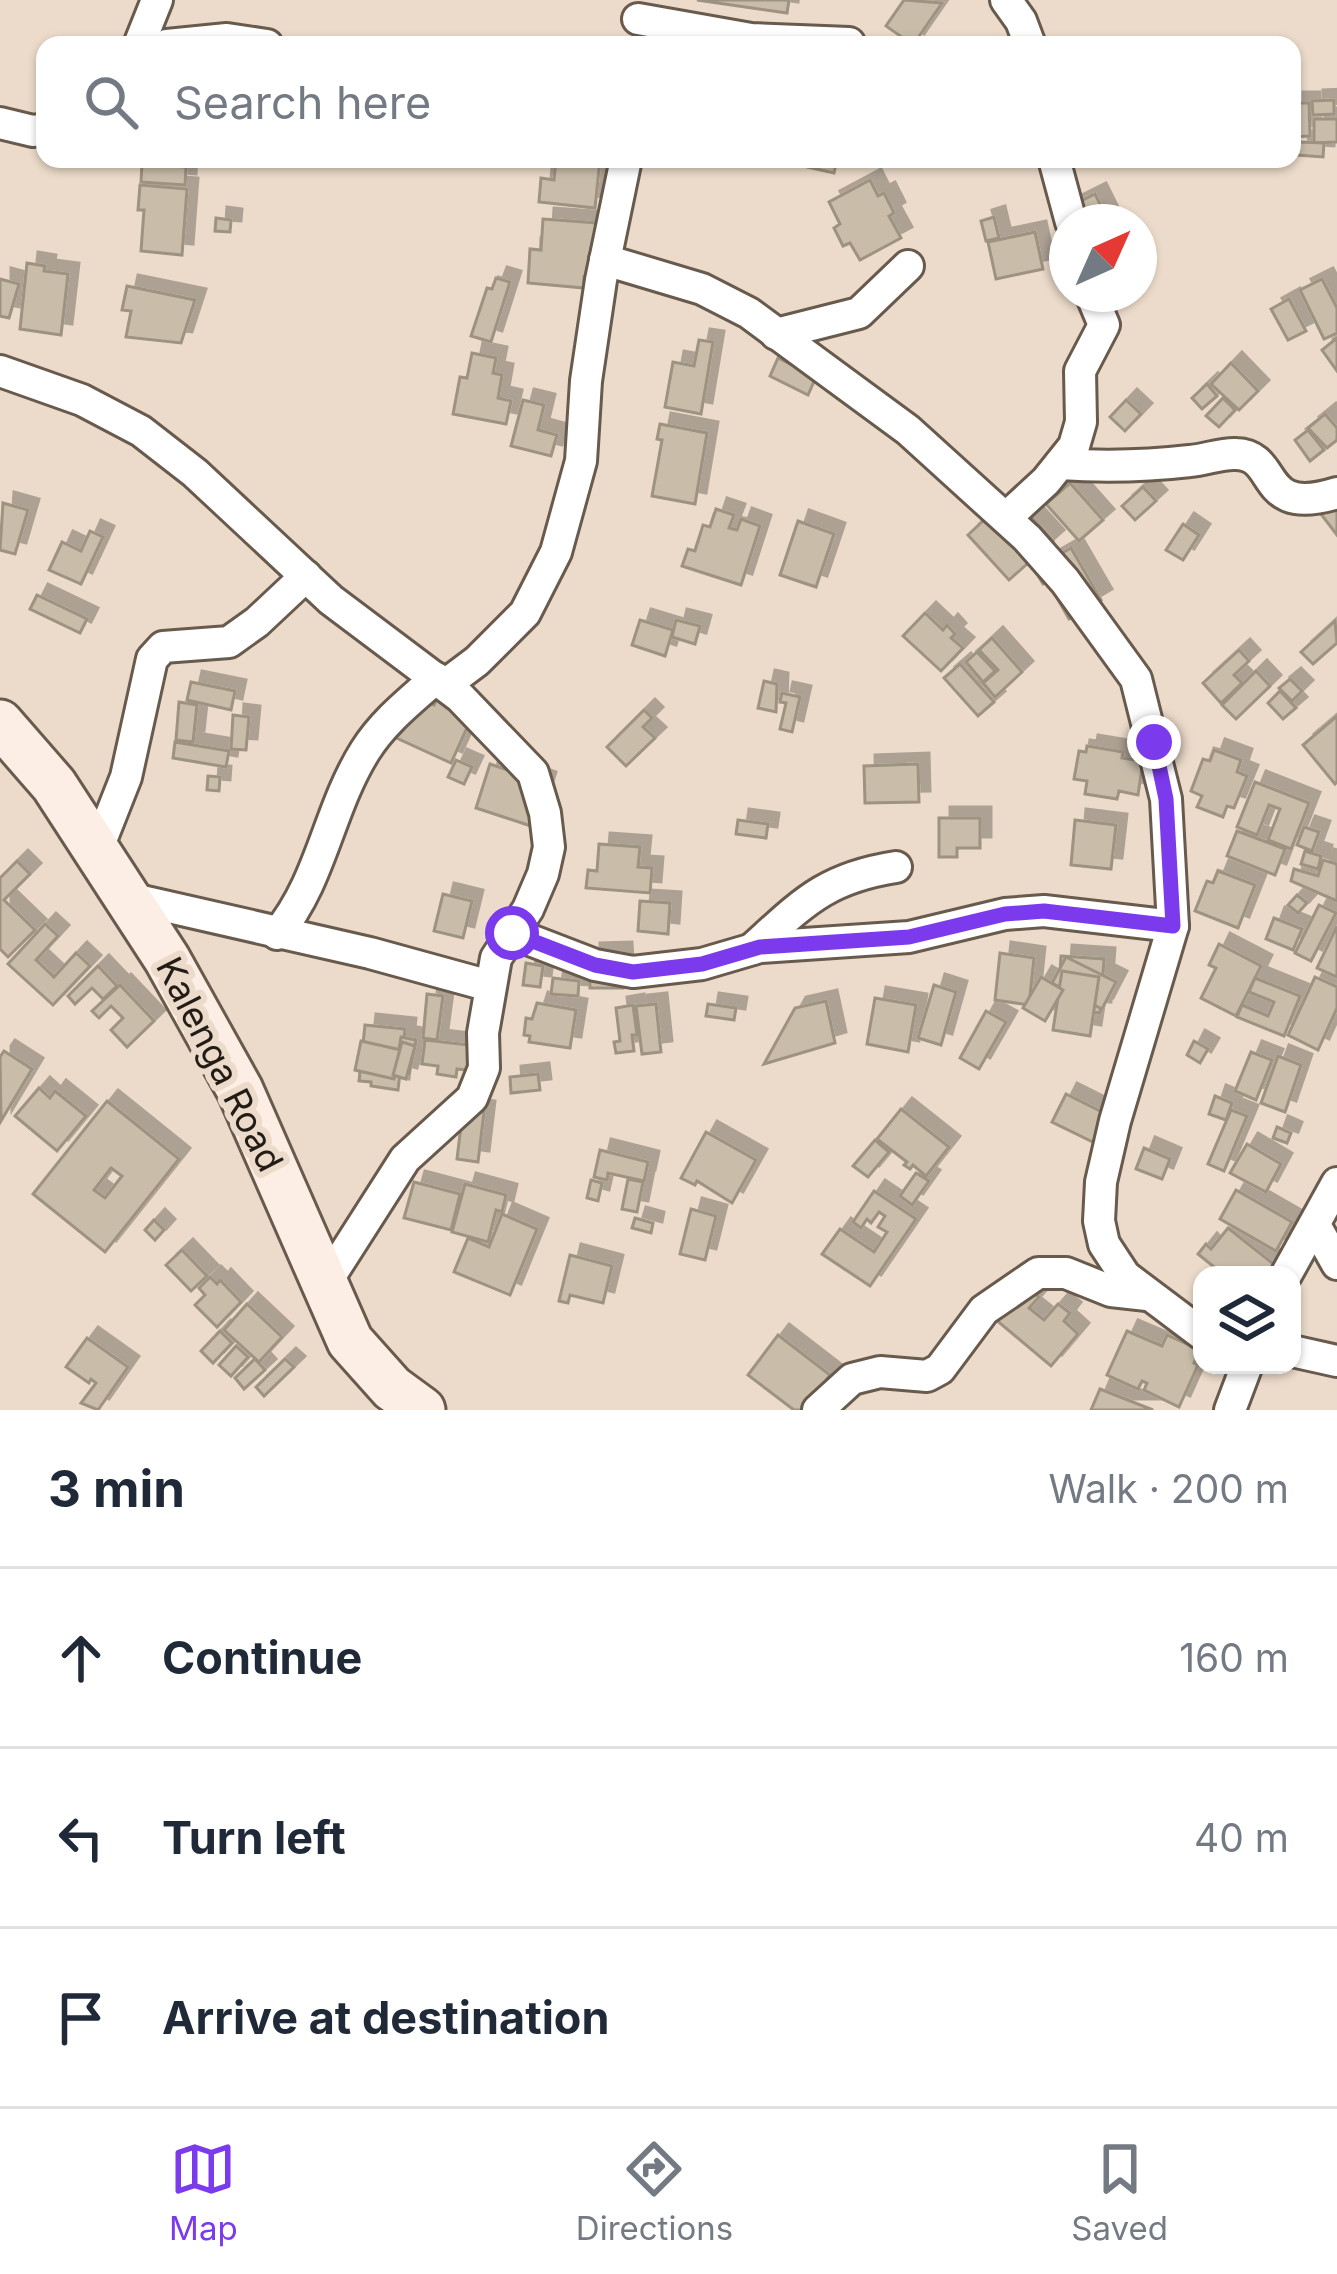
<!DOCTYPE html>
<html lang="en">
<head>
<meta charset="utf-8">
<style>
	:root { --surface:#fff; --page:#f6f6f7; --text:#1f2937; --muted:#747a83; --line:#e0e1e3; --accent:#7c3aed }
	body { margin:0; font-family:Inter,sans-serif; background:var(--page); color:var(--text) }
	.controls { position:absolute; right:36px; bottom:36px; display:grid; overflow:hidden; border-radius:24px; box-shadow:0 3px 9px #0004 }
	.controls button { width:108px; height:108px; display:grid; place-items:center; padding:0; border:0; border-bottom:3px solid var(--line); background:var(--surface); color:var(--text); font:60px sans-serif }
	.compass { position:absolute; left:1049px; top:204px; width:108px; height:108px; border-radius:50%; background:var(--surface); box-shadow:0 3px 9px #0004; rotate:45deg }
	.stop { position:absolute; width:36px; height:36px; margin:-27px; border:9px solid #7c3aed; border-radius:50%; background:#fff }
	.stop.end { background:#7c3aed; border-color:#fff; box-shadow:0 3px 12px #0008 }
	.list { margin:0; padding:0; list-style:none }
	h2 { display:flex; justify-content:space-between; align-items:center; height:156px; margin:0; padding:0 48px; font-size:51px }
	h2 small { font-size:39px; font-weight:400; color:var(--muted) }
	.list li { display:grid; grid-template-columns:78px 1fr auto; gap:36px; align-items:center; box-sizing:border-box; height:180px; padding:0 48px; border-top:3px solid var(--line) }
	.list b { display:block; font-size:45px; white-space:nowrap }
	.list em { font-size:39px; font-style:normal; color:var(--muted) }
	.icon { flex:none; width:66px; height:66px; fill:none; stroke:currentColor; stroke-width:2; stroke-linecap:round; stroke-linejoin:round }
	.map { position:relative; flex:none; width:1337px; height:1410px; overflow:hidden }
	.search { position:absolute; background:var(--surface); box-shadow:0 3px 9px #0004; left:36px; right:36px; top:36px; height:132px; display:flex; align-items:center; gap:30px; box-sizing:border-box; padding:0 42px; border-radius:24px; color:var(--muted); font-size:45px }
	.sheet { height:696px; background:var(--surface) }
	nav { display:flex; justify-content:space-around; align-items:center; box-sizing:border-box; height:168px; border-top:3px solid var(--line); background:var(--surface); font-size:33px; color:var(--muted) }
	nav a { display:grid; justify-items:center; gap:6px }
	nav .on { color:var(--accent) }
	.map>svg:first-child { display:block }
	.building { fill:#c9bdaa; stroke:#9e9280; stroke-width:3; fill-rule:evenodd; filter:url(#shadow) }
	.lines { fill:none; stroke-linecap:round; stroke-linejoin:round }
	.street-casing { stroke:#685a4c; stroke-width:36 }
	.secondary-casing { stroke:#685a4c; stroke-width:51 }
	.street { stroke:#fff; stroke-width:30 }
	.secondary { stroke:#fceee4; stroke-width:45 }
	.route { stroke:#7c3aed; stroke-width:15 }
	.labels { text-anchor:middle; stroke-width:12; stroke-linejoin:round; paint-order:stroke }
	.street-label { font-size:36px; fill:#221c16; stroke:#ecdbca }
</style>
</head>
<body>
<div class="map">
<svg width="1337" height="1410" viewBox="0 0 1337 1410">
	<defs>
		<filter id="shadow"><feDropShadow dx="11" dy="-11" stdDeviation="0" flood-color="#0004"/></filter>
	</defs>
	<rect width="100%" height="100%" fill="#ecdbca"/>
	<!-- building -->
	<g class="building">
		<polygon points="697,0 789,0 787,13"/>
		<polygon points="904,0 942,3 913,45 886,26"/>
		<polygon points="1334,100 1334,114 1313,115 1312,101"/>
		<polygon points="1292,103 1309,103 1310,136 1292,137"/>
		<polygon points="1314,119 1337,119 1337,142 1314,143"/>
		<polygon points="1298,142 1324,143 1323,157 1297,155"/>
		<polygon points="556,159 600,159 595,208 539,202 541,178 554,180"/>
		<polygon points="804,159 837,159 834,173 803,166"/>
		<polygon points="142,164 186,167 185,185 141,182"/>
		<polygon points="870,180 878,196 884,193 894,213 889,216 901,238 860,260 850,243 843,246 834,228 840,224 829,202"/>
		<polygon points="140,185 187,189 182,255 141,251 144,210 138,210"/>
		<polygon points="1095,194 1109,222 1074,222 1067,208"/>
		<polygon points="994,217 999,238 986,241 981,221"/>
		<polygon points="216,218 231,220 230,232 215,231"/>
		<polygon points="543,219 597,223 593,278 584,277 584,288 528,283 530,249 541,250"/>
		<polygon points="1035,232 1043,269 996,279 988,242"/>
		<polygon points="27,263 45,266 44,271 68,274 61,335 20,329"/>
		<polygon points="496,278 510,282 491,342 471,336 487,288 492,289"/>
		<polygon points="0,279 19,284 9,318 0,316"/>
		<polygon points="1322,279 1337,308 1337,333 1324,339 1300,290"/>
		<polygon points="127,286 195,300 181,343 126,337 131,311 122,310"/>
		<polygon points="1289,299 1306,331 1288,340 1271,309"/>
		<polygon points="1337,338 1337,371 1322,350"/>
		<polygon points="699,340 713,342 701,414 665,407 673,362 694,366"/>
		<polygon points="472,353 496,358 493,373 502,375 498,398 511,401 506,424 453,414 460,377 467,378"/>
		<polygon points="778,358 816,377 808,395 770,376"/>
		<polygon points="1231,363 1258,391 1239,410 1211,384"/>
		<polygon points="1207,384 1217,396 1202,409 1192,398"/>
		<polygon points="1223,398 1235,410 1219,427 1206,416"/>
		<polygon points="523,400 544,405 538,430 557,435 551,456 511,446"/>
		<polygon points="1126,400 1141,414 1125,431 1110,417"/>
		<polygon points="1325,414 1337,428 1337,440 1327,448 1308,428"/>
		<polygon points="660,424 707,433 695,504 652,496 662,440 657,439"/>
		<polygon points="1308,430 1324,450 1310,461 1295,440"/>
		<polygon points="1070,483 1103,520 1079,541 1046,504"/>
		<polygon points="1143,487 1156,501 1135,520 1122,506"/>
		<polygon points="1337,502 1337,535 1321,514"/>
		<polygon points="3,503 28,510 15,554 0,550"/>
		<polygon points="716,509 734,515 729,528 737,530 741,519 760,526 741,585 682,566 688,549 695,551 703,525 710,527"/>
		<polygon points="1024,509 1053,541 1009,580 968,535 985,519"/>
		<polygon points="798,521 834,534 816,587 780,575"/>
		<polygon points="1183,524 1199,535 1183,560 1166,550"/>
		<polygon points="90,531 103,537 81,584 49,570 62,542 81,551"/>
		<polygon points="1071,548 1101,600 1069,619 1048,582 1043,584 1034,569"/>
		<polygon points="37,595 87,619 80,633 30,609"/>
		<polygon points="925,613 943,630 947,625 955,634 951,638 963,648 941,671 903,636"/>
		<polygon points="640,620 673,630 665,656 632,645"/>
		<polygon points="676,620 700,626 695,644 672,637"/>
		<polygon points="1335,621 1337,643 1313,664 1301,652"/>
		<polygon points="992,638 1022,672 995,697 983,683 998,670 979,650"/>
		<polygon points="1239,650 1249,661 1234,675 1242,683 1221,703 1203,683"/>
		<polygon points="977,652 995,671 983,682 966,662"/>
		<polygon points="960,664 994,702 978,716 944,678"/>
		<polygon points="1256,671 1270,686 1236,719 1222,705"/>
		<polygon points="1290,679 1302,691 1292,701 1279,688"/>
		<polygon points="764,681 777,684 776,712 758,708"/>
		<polygon points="191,682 235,691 231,710 187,700"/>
		<polygon points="1280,691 1296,708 1283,719 1268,703"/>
		<polygon points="409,693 434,705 440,693 460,702 454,714 470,721 451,763 390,735"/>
		<polygon points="782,693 800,697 792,732 780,729 786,703 780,702"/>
		<polygon points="179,702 197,705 193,742 176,740"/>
		<polygon points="644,710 652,718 643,727 655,738 626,766 607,747"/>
		<polygon points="233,715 249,717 246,750 231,749"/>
		<polygon points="1337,716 1337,782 1335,784 1303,745"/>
		<polygon points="175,742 229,751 226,767 173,758"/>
		<polygon points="1087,746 1123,752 1122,758 1143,761 1138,795 1119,791 1117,799 1085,794 1087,781 1074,779 1079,751 1086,752"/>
		<polygon points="1214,750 1241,760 1237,772 1247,776 1234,808 1227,806 1223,817 1197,807 1202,796 1191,791 1203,759 1210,761"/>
		<polygon points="456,760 472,767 464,784 448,777"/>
		<polygon points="490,764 545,783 531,826 476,808"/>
		<polygon points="918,764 919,802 865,803 864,766"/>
		<polygon points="208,776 220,777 219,791 207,790"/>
		<polygon points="1255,782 1309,803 1291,849 1268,840 1280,809 1269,805 1257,835 1237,827"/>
		<polygon points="939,818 980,818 980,848 957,848 957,857 939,857"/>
		<polygon points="738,820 768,824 766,838 736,834"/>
		<polygon points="1075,820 1116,825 1111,869 1071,865"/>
		<polygon points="1304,827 1319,832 1312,851 1297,845"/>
		<polygon points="1237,831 1285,849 1275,875 1227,856"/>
		<polygon points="599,844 640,847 638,867 652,868 650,893 586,888 588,870 597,871"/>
		<polygon points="1305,851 1321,856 1318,869 1301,864"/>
		<polygon points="1323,860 1337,864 1337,901 1291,881 1294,869 1318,876"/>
		<polygon points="17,861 30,874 4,900 35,930 8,957 0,949 0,878"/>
		<polygon points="1218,871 1255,885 1238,928 1195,911 1207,881 1213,883"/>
		<polygon points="443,894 472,901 463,938 434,931"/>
		<polygon points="1297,895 1307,903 1298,913 1288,905"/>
		<polygon points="640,901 670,903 668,934 638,931"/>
		<polygon points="1319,905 1336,913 1311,961 1295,953"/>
		<polygon points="1274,918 1302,929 1293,950 1266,939"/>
		<polygon points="45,924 58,936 36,960 54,977 76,953 90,966 53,1005 8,964"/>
		<polygon points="1337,926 1337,977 1317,968"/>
		<polygon points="1219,944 1261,966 1236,1016 1201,998 1216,968 1209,965"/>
		<polygon points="621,953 623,988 590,988 589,954"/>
		<polygon points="1000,953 1034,958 1029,1005 995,1000"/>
		<polygon points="1061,956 1104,959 1100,1013 1071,1010 1071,1004 1058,1003"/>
		<polygon points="1066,957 1116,982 1102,1009 1052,983"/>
		<polygon points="526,963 543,966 540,987 523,985"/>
		<polygon points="98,966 117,986 103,999 92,988 75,1004 68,996"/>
		<polygon points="1062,971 1099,977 1090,1036 1053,1030"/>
		<polygon points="1041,977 1063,990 1045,1021 1023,1008"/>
		<polygon points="1315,977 1337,987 1337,1008 1318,1050 1288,1035"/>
		<polygon points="553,978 579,981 578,996 551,994"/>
		<polygon points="1255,978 1300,996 1284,1036 1237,1017 1242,1005 1268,1016 1274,1002 1249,992"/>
		<polygon points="120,985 154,1021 127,1047 111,1030 123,1018 111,1006 99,1018 92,1011"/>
		<polygon points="934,985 956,992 941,1045 918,1038"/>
		<polygon points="427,994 443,996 437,1040 423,1038"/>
		<polygon points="875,998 916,1005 908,1052 867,1044"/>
		<polygon points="826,1001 835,1043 764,1064 795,1008"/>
		<polygon points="537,1003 576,1010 570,1048 529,1042 530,1036 524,1035 526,1018 532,1019"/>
		<polygon points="656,1004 661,1052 642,1054 636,1006"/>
		<polygon points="708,1004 736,1008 734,1020 706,1016"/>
		<polygon points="633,1005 637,1035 632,1035 634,1051 616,1053 614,1042 620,1041 616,1008"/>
		<polygon points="986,1011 1006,1022 979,1069 960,1058"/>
		<polygon points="365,1025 405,1029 398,1090 371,1086 371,1082 359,1081"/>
		<polygon points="401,1037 416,1040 409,1074 395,1072"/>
		<polygon points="425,1040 469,1045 467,1070 457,1069 456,1077 437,1074 438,1066 422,1064"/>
		<polygon points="361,1041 401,1050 394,1079 355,1070"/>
		<polygon points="1194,1041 1208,1049 1200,1063 1187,1055"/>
		<polygon points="402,1042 415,1046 406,1079 393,1075"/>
		<polygon points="4,1051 32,1069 1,1121 0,1057"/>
		<polygon points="1251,1052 1272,1060 1256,1100 1235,1091"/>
		<polygon points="1278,1056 1301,1065 1285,1112 1261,1103"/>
		<polygon points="538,1074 540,1090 511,1093 510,1077"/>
		<polygon points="39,1088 50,1098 55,1091 86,1116 57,1151 15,1116"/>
		<polygon points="1066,1094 1116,1119 1103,1147 1052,1122"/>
		<polygon points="1215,1096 1232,1103 1226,1120 1209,1114"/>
		<path d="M107 1101 179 1159 105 1252 33 1194ZM111 1168 122 1176 105 1198 94 1190Z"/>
		<polygon points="463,1109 484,1112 478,1162 457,1159"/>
		<polygon points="901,1109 949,1147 926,1176 913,1165 910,1169 904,1165 907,1162 877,1139"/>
		<polygon points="1231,1110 1247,1116 1224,1171 1208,1164"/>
		<polygon points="1277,1127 1291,1133 1287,1143 1273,1138"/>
		<polygon points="706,1132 756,1160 732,1203 697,1181 695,1185 681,1178"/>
		<polygon points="875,1140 889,1152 868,1177 853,1166"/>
		<polygon points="1247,1144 1281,1164 1266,1192 1230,1173"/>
		<polygon points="1144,1148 1170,1159 1162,1179 1136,1169"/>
		<polygon points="600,1150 648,1162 644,1181 608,1173 607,1180 594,1177"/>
		<polygon points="916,1173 929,1181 912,1205 900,1196"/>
		<polygon points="628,1179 643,1182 637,1212 622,1209"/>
		<polygon points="591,1180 602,1183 598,1201 587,1198"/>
		<polygon points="414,1182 460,1194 451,1230 404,1218"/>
		<polygon points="465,1184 506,1195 502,1212 496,1210 488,1242 452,1232"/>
		<polygon points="1236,1190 1292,1222 1276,1251 1220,1219"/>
		<polygon points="874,1191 916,1219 870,1286 822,1254 840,1229 874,1252 887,1232 878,1227 885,1216 879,1212 871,1223 867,1219 861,1228 853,1222"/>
		<polygon points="691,1209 716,1216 705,1260 680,1254"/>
		<polygon points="502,1214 537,1229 510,1295 454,1272 468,1238 489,1247"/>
		<polygon points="635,1218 653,1223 651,1233 632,1228"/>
		<polygon points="154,1220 164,1230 155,1240 145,1230"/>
		<polygon points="1228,1228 1276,1266 1269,1275 1224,1275 1198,1254 1206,1244 1211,1249"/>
		<polygon points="182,1250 207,1276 191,1291 166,1265"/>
		<polygon points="570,1255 612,1266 603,1303 570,1295 568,1303 559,1301"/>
		<polygon points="210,1277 217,1284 220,1280 241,1302 217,1327 195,1305 205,1295 199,1288"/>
		<polygon points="1023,1284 1039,1297 1029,1308 1044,1320 1058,1304 1070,1313 1064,1321 1078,1334 1051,1366 989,1314"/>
		<polygon points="247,1304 282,1337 259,1362 224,1330"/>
		<polygon points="220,1331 232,1343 213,1363 201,1351"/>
		<polygon points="1127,1331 1162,1346 1167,1335 1200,1350 1194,1363 1198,1365 1179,1407 1144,1390 1147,1383 1142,1381 1138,1389 1107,1375"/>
		<polygon points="778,1335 830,1375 804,1410 794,1410 748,1375"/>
		<polygon points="87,1338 128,1367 98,1410 81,1403 96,1383 91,1379 89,1383 66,1367"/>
		<polygon points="236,1346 248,1357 231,1376 219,1365"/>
		<polygon points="255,1359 265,1370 244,1389 235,1378"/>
		<polygon points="285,1359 294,1367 264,1396 256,1387"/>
		<polygon points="1100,1389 1153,1410 1091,1410"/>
	</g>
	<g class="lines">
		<!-- street casing -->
		<g class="street-casing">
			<g id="street">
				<polyline points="1006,0 1021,21 1030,45"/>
				<polyline points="638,19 751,39 849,43"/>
				<polyline points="139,45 157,0"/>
				<polyline points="167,45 227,39 267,45"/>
				<polyline points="0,123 33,131 45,129"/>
				<polyline points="1054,159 1071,222"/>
				<polyline points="605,260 702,289 749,313 908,430 1027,538 1065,581 1136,679 1166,799 1173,926 1115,1121 1101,1182 1099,1221 1104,1244 1125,1276 1202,1334"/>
				<polyline points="776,334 859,313 908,266"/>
				<polyline points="0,371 82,400 141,431 195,473 331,600 460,697 533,773 545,813 549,847 543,874 528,909 496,958 483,1033 484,1068 472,1098 405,1159 325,1284"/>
				<path d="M1060 464C1104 467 1146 466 1190 461 1205 460 1222 453 1236 454 1281 455 1256 518 1337 493"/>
				<polyline points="1007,517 1046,481 1074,446 1081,422 1080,371 1104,325 1091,294"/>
				<polyline points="445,685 477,661 525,613 556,552 581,461 586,381 601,280 626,159"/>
				<polyline points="98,848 126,777 152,659 163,647 229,642 257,622 306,576"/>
				<polyline points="129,898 370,953 490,986"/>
				<polyline points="512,933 595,965 633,972 702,964 760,947 909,937 1005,914 1044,911 1173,926"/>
				<path d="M277 934C322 880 328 810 365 751 383 722 410 701 436 678"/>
				<path d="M752 949C803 903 825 878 896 867"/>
				<polyline points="1315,1225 1337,1264"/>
				<polyline points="1286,1275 1337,1183"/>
				<polyline points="1292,1351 1337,1361"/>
				<polyline points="818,1410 852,1379 880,1372 927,1376 940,1369 984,1310 1038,1273 1066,1273 1111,1291 1147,1295"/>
				<polyline points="1230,1410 1247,1365"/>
			</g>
		</g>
		<!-- secondary casing -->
		<g class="secondary-casing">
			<polyline id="secondary" points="0,723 54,785 167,959 240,1090 350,1341 392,1388 422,1410"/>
		</g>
		<!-- street -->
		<use href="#street" class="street"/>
		<!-- secondary -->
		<use href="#secondary" class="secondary"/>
	</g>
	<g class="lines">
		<!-- route -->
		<polyline class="route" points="512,933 595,965 633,972 702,964 760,947 909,937 1005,914 1044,911 1173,926 1166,799 1154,742"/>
	</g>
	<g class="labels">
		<!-- street labels -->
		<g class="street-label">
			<text transform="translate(220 1064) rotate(63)" y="13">Kalenga Road</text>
		</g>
	</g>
</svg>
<div class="controls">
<button><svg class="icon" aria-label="layers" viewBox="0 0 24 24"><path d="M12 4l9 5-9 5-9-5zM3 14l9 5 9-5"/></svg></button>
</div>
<svg class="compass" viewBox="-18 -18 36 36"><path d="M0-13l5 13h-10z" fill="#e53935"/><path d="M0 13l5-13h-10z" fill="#747a83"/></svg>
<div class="stop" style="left:512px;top:933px"></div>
<div class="stop end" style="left:1154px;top:742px"></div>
<div class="search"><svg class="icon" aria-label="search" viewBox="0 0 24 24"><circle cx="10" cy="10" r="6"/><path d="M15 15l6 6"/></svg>Search here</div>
</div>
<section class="sheet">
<h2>3 min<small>Walk · 200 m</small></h2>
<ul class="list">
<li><svg class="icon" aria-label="ahead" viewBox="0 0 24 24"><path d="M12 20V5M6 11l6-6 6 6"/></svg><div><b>Continue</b></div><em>160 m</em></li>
<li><svg class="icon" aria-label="left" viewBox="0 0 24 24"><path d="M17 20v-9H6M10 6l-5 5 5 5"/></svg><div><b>Turn left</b></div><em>40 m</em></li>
<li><svg class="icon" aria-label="arrive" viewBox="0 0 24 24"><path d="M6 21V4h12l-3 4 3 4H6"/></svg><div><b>Arrive at destination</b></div></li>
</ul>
</section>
<nav>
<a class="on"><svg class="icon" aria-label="map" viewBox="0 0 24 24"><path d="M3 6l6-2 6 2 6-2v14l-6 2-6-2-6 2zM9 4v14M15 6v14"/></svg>Map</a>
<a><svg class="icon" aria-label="directions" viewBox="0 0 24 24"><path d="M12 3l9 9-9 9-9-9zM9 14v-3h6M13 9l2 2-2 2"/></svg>Directions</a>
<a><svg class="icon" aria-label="saved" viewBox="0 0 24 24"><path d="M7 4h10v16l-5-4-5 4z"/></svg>Saved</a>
</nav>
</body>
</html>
